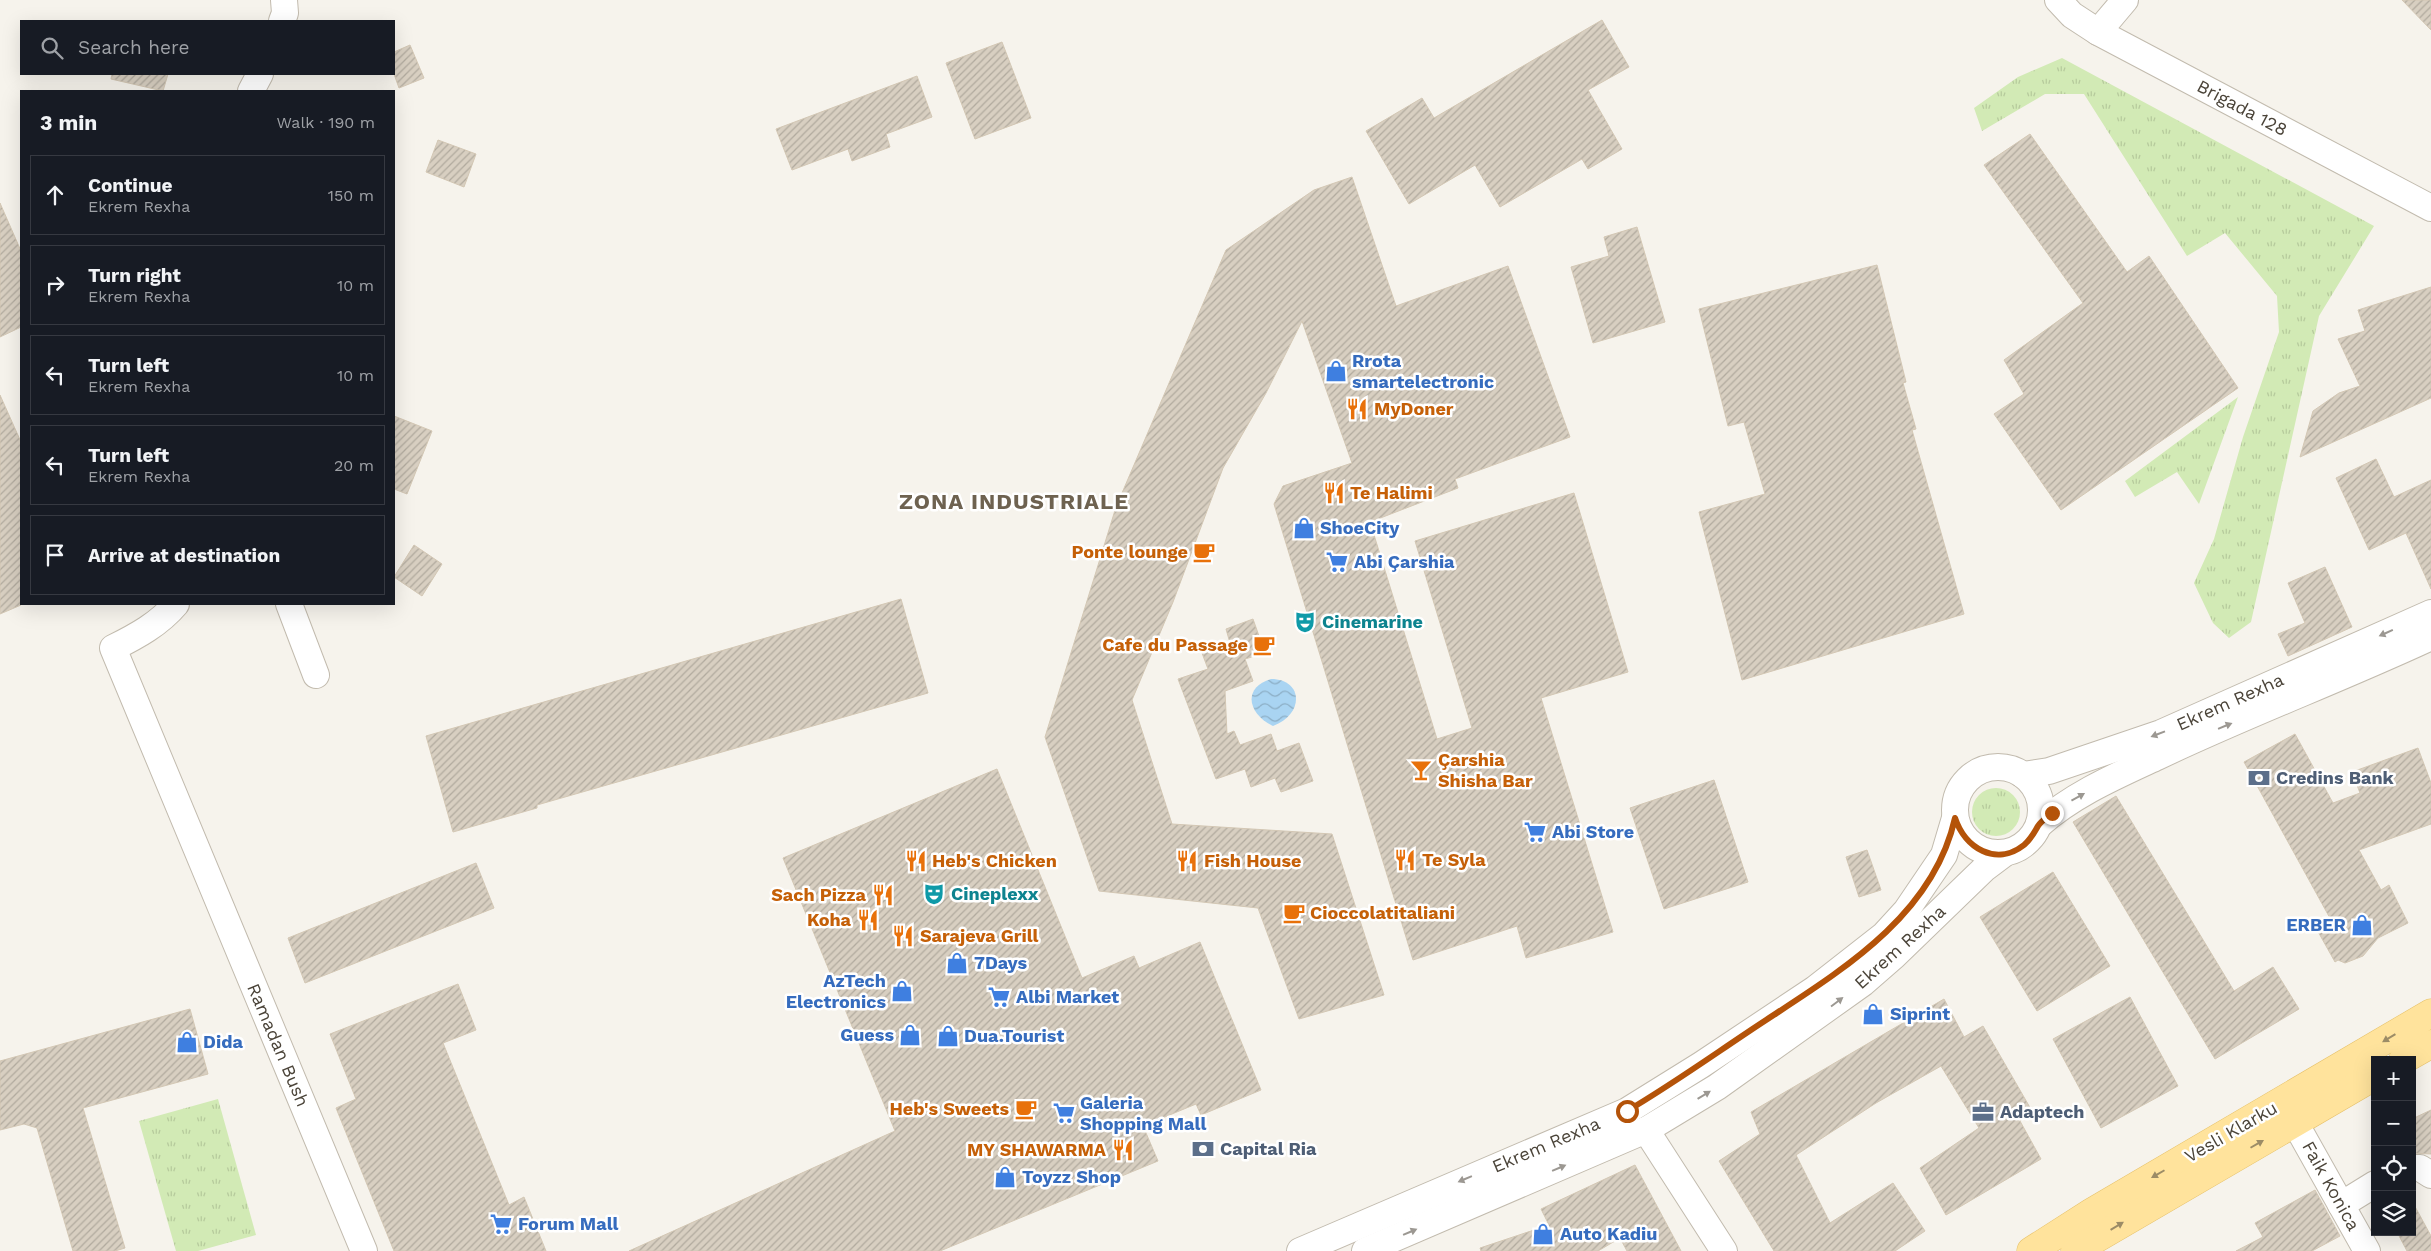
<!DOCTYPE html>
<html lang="en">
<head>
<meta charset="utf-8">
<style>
	:root { --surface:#171b24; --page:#242831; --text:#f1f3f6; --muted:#9ea1a6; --line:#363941 }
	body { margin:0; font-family:"Work Sans",sans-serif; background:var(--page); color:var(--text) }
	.controls { position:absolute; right:15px; bottom:15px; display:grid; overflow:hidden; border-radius:0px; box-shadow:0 5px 20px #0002 }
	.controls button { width:45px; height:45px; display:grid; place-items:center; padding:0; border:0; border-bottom:1px solid var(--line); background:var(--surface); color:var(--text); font:25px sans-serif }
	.stop { position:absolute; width:15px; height:15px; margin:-11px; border:4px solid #b45309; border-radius:50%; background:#fff }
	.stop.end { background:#b45309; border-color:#fff; box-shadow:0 1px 5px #0008 }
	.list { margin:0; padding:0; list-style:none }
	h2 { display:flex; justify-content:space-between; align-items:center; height:65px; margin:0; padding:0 20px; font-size:21px }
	h2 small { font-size:16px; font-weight:400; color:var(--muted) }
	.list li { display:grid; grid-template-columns:32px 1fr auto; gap:15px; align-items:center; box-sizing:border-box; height:80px; margin:0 10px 10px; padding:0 10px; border:1px solid var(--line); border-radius:0px }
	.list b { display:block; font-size:19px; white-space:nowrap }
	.list p { margin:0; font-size:16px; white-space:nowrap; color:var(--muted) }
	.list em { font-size:16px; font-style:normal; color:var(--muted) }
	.icon { flex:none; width:28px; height:28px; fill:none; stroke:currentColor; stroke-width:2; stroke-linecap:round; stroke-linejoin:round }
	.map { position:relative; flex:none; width:2431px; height:1251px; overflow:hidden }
	.search { position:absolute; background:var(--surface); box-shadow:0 5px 20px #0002; left:20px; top:20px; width:375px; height:55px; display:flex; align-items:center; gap:12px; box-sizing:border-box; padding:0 18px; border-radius:0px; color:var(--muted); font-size:19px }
	.panel { position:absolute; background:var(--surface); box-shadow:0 5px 20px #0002; left:20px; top:90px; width:375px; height:515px; border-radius:0px }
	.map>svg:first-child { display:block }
	.grass { fill:url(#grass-tufts) }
	.water { fill:url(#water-waves) }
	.building { fill:url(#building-hatch); stroke:#d3c7b4 }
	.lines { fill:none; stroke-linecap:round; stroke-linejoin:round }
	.minor-casing { stroke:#c2bbae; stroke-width:28 }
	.major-casing { stroke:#e6c16a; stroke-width:29 }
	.minor { stroke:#fff; stroke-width:26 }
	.major { stroke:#ffe39c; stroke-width:28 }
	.oneway { fill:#9c9892 }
	.oneway2 { fill:#9c8c66 }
	.route { stroke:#b45309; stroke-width:6 }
	.labels { text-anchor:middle; stroke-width:5; stroke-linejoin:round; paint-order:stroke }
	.street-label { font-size:18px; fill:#4b4439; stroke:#fff }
	.shop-label { font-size:18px; font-weight:bold; fill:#366cbe; stroke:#fff; text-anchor:start }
	.food-label { font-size:18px; font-weight:bold; fill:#c56008; stroke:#fff; text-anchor:start }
	.culture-label { font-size:18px; font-weight:bold; fill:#0d838f; stroke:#fff; text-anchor:start }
	.service-label { font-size:18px; font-weight:bold; fill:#4e5e75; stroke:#fff; text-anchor:start }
	.district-label { font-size:22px; font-weight:bold; letter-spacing:1px; fill:#6e6250; stroke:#fff }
</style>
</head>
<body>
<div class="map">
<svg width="2431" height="1251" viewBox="0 0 2431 1251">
	<defs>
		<pattern id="grass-tufts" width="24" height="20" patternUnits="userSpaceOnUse" patternTransform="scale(1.25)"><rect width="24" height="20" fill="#d2eab5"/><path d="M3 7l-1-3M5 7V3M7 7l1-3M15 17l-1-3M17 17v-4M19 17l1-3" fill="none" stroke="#b6ca9c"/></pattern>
		<pattern id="water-waves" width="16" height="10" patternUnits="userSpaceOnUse" patternTransform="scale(1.25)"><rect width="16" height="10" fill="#a9d4f2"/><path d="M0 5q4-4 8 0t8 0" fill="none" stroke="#8caec5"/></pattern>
		<pattern id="building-hatch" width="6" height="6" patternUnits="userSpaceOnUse" patternTransform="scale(1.25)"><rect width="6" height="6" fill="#d8cfc1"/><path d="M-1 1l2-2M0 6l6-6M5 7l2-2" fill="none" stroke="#b1aa9e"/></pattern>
	</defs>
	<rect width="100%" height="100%" fill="#f6f3ec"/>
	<!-- grass -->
	<g class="grass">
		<polygon points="2062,58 2374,226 2319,316 2251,622 2229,638 2213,623 2194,583 2214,539 2243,437 2279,332 2277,296 2225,233 2187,256 2084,94 2045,94 1982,131 1974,108 2018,77"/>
		<polygon points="2238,397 2199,504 2177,472 2135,497 2125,481"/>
		<circle cx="1996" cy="812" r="24"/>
		<polygon points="218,1099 256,1235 198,1251 176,1251 139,1121"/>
	</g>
	<!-- water -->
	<path class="water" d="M1271 679C1303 679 1305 714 1273 726 1249 715 1241 688 1271 679Z"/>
	<!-- building -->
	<g class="building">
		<polygon points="2402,0 2431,0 2431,30"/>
		<polygon points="1602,20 1629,67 1588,90 1622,149 1588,169 1582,159 1500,207 1475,165 1409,204 1366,131 1422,98 1434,118"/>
		<polygon points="1002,42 1031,118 975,139 946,63"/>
		<polygon points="410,45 424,78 399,88 394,74 394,52"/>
		<polygon points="112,74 168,74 163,91 111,79"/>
		<polygon points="917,76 932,117 886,134 890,147 852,161 848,149 792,170 776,129"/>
		<polygon points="2030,134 2127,272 2149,256 2238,388 2061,510 1994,414 2024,394 2004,360 2083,303 1984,165"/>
		<polygon points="438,140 476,154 464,187 426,172"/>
		<polygon points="1352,177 1396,306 1508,266 1570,437 1455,479 1458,488 1370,522 1437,739 1472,728 1415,541 1574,493 1628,672 1541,698 1613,932 1526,958 1517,926 1413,960 1274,504 1283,486 1352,463 1302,321 1266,393 1223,468 1173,602 1132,700 1172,824 1332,834 1384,995 1299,1019 1258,908 1099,891 1045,737 1116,507 1226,250 1314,190"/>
		<polygon points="0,203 21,251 21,327 0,337"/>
		<polygon points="1637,227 1665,322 1593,343 1571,267 1609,256 1604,237"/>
		<polygon points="1877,265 1906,382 1903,383 1916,429 1912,430 1964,614 1742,680 1699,512 1765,494 1744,422 1728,426 1699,309"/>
		<polygon points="2431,287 2431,398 2300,457 2313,411 2339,393 2360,386 2338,339 2365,331 2358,310"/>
		<polygon points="0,395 21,442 21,605 0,614"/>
		<polygon points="394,416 432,431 407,494 394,489"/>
		<polygon points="2376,459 2394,497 2431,480 2431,589 2406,533 2369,550 2336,478"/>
		<polygon points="414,545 442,564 422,596 394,577"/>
		<polygon points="2325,567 2352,627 2288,656 2278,634 2305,623 2288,583"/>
		<polygon points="901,599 928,693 537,805 537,808 453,832 426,736"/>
		<polygon points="1253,619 1265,653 1245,659 1253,681 1225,691 1227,734 1234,731 1240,745 1271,734 1277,751 1299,743 1313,781 1281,792 1275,778 1251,787 1245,769 1216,779 1178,679 1208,669 1202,653 1230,643 1226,629"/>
		<polygon points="2295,734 2333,803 2360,793 2352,772 2418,748 2431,783 2431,824 2359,850 2381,890 2389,885 2408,923 2378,938 2363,956 2345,963 2338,960 2335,962 2316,928 2331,920 2244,762"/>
		<polygon points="997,769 1082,978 1134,956 1139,968 1200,942 1261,1090 1201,1115 1196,1104 1143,1126 1158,1161 940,1251 629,1251 895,1131 783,858"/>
		<polygon points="1714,780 1748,882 1664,909 1630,808"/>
		<polygon points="2116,796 2234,991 2273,967 2299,1009 2215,1059 2073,822"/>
		<polygon points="1867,850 1881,890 1859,897 1846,857"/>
		<polygon points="476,863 494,908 305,983 288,938"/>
		<polygon points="2053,872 2110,966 2037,1011 1980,917"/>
		<polygon points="458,984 476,1030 443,1043 509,1205 524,1197 546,1251 394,1251 336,1108 356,1099 330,1034"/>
		<polygon points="2130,997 2178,1086 2101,1128 2053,1039"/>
		<polygon points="1944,999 1964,1037 1983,1026 2032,1111 2020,1121 2041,1159 1946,1215 1920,1168 1979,1128 1941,1066 1876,1103 1796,1155 1830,1223 1893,1183 1925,1231 1895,1251 1774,1251 1719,1161 1760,1134 1751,1112"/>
		<polygon points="190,1009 208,1074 83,1108 125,1248 115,1251 73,1251 37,1128 24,1124 0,1130 0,1061"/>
		<polygon points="2431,1110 2431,1154 2412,1153 2412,1119"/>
		<polygon points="1635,1165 1681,1251 1627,1251 1620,1238 1598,1251 1481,1251 1480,1248 1549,1225 1541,1209"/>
		<polygon points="2315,1190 2340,1236 2312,1251 2236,1251 2263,1237 2255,1223"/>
		<polygon points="2412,1201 2431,1236 2431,1251 2407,1251 2397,1232 2412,1232"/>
	</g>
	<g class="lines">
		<!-- minor casing -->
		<g class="minor-casing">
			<g id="minor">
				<polyline points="2058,0 2072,15 2098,32 2431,208"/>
				<polyline points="282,21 285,13 284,0"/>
				<polyline points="2098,32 2125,0"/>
				<polyline points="251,91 260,74"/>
				<path d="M176 604C159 624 137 636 113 648L364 1251"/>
				<polyline points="289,604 316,675"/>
				<circle cx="1998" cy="810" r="43"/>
				<polyline points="2023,775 2049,771 2161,733 2431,613"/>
				<path d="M2039 825C2072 795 2116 776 2157 757 2247 714 2341 679 2431 637"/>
				<polyline points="2284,1103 2367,1251"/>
				<polyline points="1646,1130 1724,1251"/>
				<polyline points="2412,1168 2420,1168 2431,1175"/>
				<polyline points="2341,1205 2375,1184"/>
				<polyline points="1300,1251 1627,1111 1701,1065 1815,989 1884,935 1906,911 1944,855 1955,818"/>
				<polyline points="1365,1251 1646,1130 1717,1087 1863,983 1894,956 1985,868 2005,853"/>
			</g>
		</g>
		<!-- major casing -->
		<g class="major-casing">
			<g id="major">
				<polyline points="2403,1060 2431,1044"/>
				<polyline points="2031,1251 2092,1212 2431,1013"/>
				<polyline points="2075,1251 2375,1076"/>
			</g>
		</g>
		<!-- minor -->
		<use href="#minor" class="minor"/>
		<!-- major -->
		<use href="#major" class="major"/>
	</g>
	<!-- one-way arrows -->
	<defs><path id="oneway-solid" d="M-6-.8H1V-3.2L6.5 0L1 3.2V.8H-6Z" transform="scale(1.25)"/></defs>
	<g class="oneway">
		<use href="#oneway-solid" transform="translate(2386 633) rotate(156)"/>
		<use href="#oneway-solid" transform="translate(2225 726) rotate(-22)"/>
		<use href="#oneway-solid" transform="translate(2158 734) rotate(159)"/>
		<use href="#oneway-solid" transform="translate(2078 797) rotate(-29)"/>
		<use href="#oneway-solid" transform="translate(1837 1002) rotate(-37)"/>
		<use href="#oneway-solid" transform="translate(1704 1095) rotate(-31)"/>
		<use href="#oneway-solid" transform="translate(1559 1168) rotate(-23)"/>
		<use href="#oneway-solid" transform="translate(1465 1179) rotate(157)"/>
		<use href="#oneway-solid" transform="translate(1410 1232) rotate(-23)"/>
	</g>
	<g class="oneway2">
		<use href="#oneway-solid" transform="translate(2389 1038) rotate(149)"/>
		<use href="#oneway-solid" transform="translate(2257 1144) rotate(-30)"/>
		<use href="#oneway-solid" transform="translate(2158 1174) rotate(150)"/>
		<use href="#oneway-solid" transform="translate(2117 1226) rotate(-31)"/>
	</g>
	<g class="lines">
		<!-- route -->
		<path class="route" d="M1627 1111C1673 1084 1716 1053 1760 1024 1839 972 1933 917 1955 818 1965 848 1996 867 2024 845 2031 839 2034 833 2038 826 2041 821 2048 817 2052 813"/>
	</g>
	<!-- icons -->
	<defs>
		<g id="shop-bare" transform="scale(1.725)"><path d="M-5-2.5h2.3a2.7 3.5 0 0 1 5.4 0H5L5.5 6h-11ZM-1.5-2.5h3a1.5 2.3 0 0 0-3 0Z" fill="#3f7fe0" stroke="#fff" stroke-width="2.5" paint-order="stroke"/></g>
		<g id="restaurant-bare" transform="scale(1.725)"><path d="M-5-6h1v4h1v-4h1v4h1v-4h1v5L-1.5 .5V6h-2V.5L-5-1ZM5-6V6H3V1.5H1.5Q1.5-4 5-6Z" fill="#e8710a" stroke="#fff" stroke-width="2.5" paint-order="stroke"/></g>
		<g id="cafe-bare" transform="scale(1.725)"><path d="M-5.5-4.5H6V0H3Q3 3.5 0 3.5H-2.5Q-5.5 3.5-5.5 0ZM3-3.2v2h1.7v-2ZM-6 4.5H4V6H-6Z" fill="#e8710a" stroke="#fff" stroke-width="2.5" paint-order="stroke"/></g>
		<g id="supermarket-bare" transform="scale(1.725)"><path d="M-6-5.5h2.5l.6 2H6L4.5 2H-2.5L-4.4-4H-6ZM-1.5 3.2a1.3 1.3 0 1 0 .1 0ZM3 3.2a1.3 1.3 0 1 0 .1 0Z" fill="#3f7fe0" stroke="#fff" stroke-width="2.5" paint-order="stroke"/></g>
		<g id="theatre-bare" transform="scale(1.725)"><path d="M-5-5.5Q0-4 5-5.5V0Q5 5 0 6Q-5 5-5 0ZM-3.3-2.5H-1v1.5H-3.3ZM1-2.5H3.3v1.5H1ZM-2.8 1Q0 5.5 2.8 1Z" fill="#0f9aa8" stroke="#fff" stroke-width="2.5" paint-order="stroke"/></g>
		<g id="bar-bare" transform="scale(1.725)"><path d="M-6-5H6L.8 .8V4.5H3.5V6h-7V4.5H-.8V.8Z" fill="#e8710a" stroke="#fff" stroke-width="2.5" paint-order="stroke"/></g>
		<g id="bank-bare" transform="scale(1.725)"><path d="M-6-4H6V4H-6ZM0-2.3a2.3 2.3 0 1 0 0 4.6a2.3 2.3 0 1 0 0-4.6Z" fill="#5c6f8a" stroke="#fff" stroke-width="2.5" paint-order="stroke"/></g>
		<g id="office-bare" transform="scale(1.725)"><path d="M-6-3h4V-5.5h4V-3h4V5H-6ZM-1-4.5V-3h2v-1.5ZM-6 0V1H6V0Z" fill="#5c6f8a" stroke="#fff" stroke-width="2.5" paint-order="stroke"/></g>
	</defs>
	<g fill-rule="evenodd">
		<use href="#shop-bare" x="1336" y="371"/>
		<use href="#restaurant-bare" x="1357" y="409"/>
		<use href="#restaurant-bare" x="1334" y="493"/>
		<use href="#shop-bare" x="1304" y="528"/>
		<use href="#cafe-bare" x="1204" y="552"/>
		<use href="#supermarket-bare" x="1337" y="562"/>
		<use href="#theatre-bare" x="1305" y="622"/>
		<use href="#cafe-bare" x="1264" y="645"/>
		<use href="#bar-bare" x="1421" y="770"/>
		<use href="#bank-bare" x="2259" y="778"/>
		<use href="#supermarket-bare" x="1535" y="832"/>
		<use href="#restaurant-bare" x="1405" y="860"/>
		<use href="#restaurant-bare" x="916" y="861"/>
		<use href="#restaurant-bare" x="1187" y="861"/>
		<use href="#theatre-bare" x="934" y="894"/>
		<use href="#restaurant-bare" x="883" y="895"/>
		<use href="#cafe-bare" x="1294" y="913"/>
		<use href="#restaurant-bare" x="868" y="920"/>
		<use href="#shop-bare" x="2362" y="925"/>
		<use href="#restaurant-bare" x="903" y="936"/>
		<use href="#shop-bare" x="957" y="963"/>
		<use href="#shop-bare" x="902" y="991"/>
		<use href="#supermarket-bare" x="999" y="997"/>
		<use href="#shop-bare" x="1873" y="1014"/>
		<use href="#shop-bare" x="910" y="1035"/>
		<use href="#shop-bare" x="948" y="1036"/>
		<use href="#shop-bare" x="187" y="1042"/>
		<use href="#cafe-bare" x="1026" y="1109"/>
		<use href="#office-bare" x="1983" y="1112"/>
		<use href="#supermarket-bare" x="1064" y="1113"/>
		<use href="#bank-bare" x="1203" y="1149"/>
		<use href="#restaurant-bare" x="1123" y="1150"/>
		<use href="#shop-bare" x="1005" y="1177"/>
		<use href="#supermarket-bare" x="501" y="1224"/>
		<use href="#shop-bare" x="1543" y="1234"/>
	</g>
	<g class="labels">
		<!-- street labels -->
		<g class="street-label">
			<text transform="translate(2242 108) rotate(28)" y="6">Brigada 128</text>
			<text transform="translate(2230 702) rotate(-24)" y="6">Ekrem Rexha</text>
			<text transform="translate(1900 947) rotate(-42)" y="6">Ekrem Rexha</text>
			<text transform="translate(278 1045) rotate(67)" y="6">Ramadan Bush</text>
			<text transform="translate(2231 1132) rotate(-30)" y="6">Vesli Klarku</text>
			<text transform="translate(1546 1145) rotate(-23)" y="6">Ekrem Rexha</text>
			<text transform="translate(2331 1186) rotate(61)" y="6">Faik Konica</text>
		</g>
		<!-- shop labels -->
		<g class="shop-label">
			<text x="1352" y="367">Rrota<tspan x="1352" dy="21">smartelectronic</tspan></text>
			<text x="1320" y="534">ShoeCity</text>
			<text x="1354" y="568">Abi Çarshia</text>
			<text x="1552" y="838">Abi Store</text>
			<text x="2346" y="931" text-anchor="end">ERBER</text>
			<text x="974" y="969">7Days</text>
			<text x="886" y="987" text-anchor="end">AzTech<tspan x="886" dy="21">Electronics</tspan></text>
			<text x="1016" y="1003">Albi Market</text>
			<text x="1890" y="1020">Siprint</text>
			<text x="894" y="1041" text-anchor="end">Guess</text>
			<text x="964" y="1042">Dua.Tourist</text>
			<text x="203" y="1048">Dida</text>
			<text x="1080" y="1109">Galeria<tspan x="1080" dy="21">Shopping Mall</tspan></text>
			<text x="1022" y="1183">Toyzz Shop</text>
			<text x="518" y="1230">Forum Mall</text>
			<text x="1560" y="1240">Auto Kadiu</text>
		</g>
		<!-- food labels -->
		<g class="food-label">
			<text x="1374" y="415">MyDoner</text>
			<text x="1350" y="499">Te Halimi</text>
			<text x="1188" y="558" text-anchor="end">Ponte lounge</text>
			<text x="1248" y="651" text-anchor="end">Cafe du Passage</text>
			<text x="1438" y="766">Çarshia<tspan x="1438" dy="21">Shisha Bar</tspan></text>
			<text x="1422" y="866">Te Syla</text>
			<text x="932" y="867">Heb's Chicken</text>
			<text x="1204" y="867">Fish House</text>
			<text x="866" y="901" text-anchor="end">Sach Pizza</text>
			<text x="1310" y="919">Cioccolatitaliani</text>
			<text x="851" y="926" text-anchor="end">Koha</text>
			<text x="920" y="942">Sarajeva Grill</text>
			<text x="1009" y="1115" text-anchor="end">Heb's Sweets</text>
			<text x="1106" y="1156" text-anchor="end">MY SHAWARMA</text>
		</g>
		<!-- culture labels -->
		<g class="culture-label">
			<text x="1322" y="628">Cinemarine</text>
			<text x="951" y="900">Cineplexx</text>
		</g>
		<!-- service labels -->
		<g class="service-label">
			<text x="2276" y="784">Credins Bank</text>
			<text x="2000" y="1118">Adaptech</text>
			<text x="1220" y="1155">Capital Ria</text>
		</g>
		<!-- district labels -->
		<g class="district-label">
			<text x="1014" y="509">ZONA INDUSTRIALE</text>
		</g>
	</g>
</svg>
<div class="controls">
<button>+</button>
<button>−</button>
<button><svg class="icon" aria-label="locate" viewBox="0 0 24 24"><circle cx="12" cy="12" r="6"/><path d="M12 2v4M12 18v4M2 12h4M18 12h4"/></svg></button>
<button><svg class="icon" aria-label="layers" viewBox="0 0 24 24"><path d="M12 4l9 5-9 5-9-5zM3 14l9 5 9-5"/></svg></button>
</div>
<div class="stop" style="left:1627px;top:1111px"></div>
<div class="stop end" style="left:2052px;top:813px"></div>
<div class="search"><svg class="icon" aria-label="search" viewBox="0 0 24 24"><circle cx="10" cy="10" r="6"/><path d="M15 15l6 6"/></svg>Search here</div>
<section class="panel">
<h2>3 min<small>Walk · 190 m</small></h2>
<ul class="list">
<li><svg class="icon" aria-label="ahead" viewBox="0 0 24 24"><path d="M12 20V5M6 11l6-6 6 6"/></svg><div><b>Continue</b><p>Ekrem Rexha</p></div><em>150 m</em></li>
<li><svg class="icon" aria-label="right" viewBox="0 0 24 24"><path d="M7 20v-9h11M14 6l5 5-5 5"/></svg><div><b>Turn right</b><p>Ekrem Rexha</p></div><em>10 m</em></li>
<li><svg class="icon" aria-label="left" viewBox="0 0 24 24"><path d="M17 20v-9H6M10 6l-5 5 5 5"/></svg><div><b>Turn left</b><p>Ekrem Rexha</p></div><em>10 m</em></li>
<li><svg class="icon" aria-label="left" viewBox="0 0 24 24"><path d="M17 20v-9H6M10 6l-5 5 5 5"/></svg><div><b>Turn left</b><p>Ekrem Rexha</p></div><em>20 m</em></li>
<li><svg class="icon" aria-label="arrive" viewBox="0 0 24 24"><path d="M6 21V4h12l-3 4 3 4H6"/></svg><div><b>Arrive at destination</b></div></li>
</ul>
</section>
</div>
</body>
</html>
